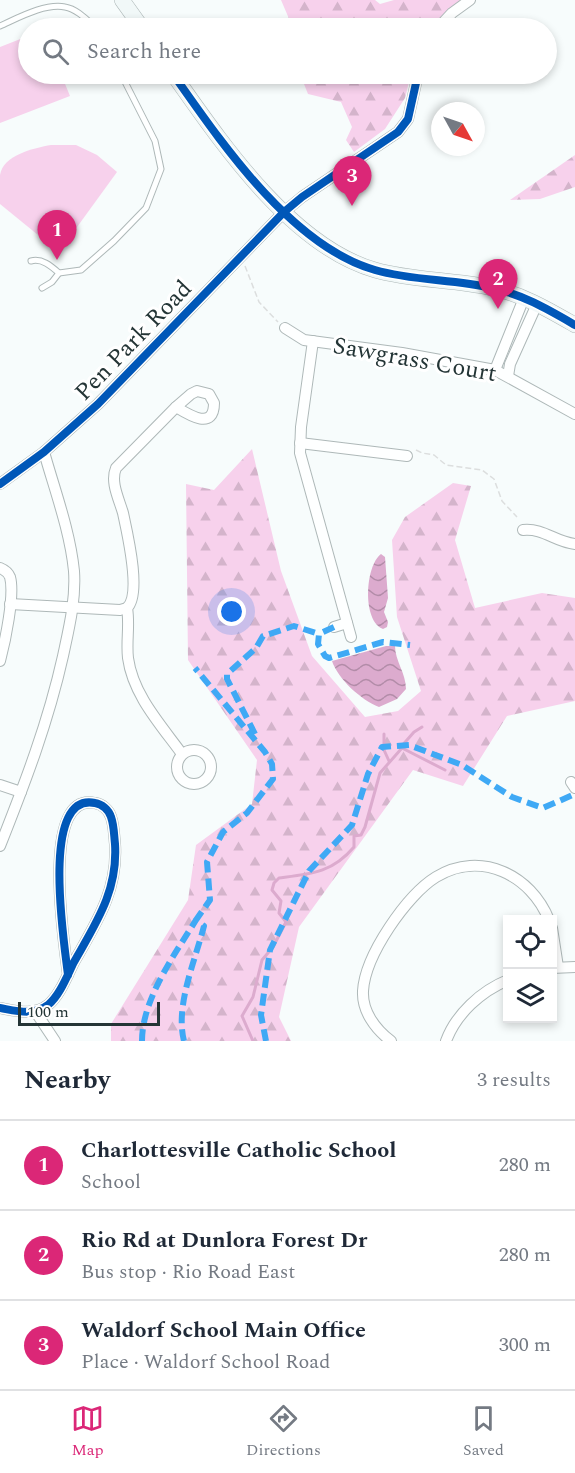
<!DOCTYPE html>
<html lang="en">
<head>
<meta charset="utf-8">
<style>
	:root { --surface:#fff; --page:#f2f2f3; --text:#1f2937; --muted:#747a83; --line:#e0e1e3; --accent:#db2777 }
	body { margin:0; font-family:Spectral,serif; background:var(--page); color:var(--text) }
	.controls { position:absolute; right:18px; bottom:18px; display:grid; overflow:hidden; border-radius:0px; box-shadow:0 3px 9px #0003 }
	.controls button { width:54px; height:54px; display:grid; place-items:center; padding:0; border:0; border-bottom:2px solid var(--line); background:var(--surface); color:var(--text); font:30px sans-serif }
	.compass { position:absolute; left:431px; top:102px; width:54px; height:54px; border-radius:50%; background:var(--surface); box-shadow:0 3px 9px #0003; rotate:130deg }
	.scale { position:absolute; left:18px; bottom:15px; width:142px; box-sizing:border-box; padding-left:6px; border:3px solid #243536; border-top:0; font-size:16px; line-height:21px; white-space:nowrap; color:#243536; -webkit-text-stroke:4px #fff; paint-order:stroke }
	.you { position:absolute; left:232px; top:612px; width:21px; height:21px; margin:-15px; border:4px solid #fff; border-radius:50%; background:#1a73e8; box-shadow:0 0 0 9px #1a73e833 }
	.badge { display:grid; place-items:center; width:39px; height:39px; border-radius:50%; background:var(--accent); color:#fff; font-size:20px; font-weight:700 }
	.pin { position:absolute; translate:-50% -50px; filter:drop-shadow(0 2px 3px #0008) }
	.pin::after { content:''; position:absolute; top:32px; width:21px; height:18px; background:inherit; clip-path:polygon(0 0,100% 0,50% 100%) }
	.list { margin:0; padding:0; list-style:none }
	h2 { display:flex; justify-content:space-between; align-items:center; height:78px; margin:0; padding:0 24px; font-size:26px }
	h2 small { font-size:20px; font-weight:400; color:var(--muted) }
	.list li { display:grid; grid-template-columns:39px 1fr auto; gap:18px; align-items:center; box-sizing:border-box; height:90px; padding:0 24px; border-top:2px solid var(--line) }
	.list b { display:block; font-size:22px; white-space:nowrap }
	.list p { margin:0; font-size:20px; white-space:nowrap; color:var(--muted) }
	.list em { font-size:20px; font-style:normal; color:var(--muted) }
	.icon { flex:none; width:33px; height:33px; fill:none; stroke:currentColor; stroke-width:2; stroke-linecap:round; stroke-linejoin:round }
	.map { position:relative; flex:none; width:575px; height:1041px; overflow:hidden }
	.search { position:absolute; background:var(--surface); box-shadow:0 3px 9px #0003; left:18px; right:18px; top:18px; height:66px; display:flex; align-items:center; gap:15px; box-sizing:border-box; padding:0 21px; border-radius:33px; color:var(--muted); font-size:22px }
	.sheet { height:348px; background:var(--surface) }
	nav { display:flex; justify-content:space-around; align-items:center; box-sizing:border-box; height:84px; border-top:2px solid var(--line); background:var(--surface); font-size:16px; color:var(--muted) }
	nav a { display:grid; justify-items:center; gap:3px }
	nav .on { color:var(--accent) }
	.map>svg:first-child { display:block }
	.forest { fill:url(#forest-firs) }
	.garden { fill:#f7d1ec }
	.water { fill:url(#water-waves) }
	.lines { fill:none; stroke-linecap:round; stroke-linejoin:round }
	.stream { stroke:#dcabce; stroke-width:3 }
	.lane-casing { stroke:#aeb8b8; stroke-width:7 }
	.street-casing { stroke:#aeb8b8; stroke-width:12 }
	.secondary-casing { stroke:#aeb8b8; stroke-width:16 }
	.path { stroke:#dcdede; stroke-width:1.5; stroke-dasharray:6 3; stroke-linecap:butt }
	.lane { stroke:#feffff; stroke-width:5 }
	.street { stroke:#feffff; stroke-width:10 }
	.secondary { stroke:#f1f8f8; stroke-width:15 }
	.quiet { stroke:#3fa9f5; stroke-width:6; stroke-dasharray:12 6; stroke-linecap:butt }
	.cycleway-casing { stroke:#fff; stroke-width:11 }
	.cycleway { stroke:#0057b8; stroke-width:8 }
	.labels { text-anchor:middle; stroke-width:6; stroke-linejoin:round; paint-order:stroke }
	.street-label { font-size:24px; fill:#243536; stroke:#fff }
</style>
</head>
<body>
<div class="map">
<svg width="575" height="1041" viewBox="0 0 575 1041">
	<defs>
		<pattern id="forest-firs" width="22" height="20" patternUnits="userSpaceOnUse" patternTransform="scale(1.5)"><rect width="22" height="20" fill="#f7d1ec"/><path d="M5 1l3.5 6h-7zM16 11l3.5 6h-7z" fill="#d4b4cb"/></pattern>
		<pattern id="water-waves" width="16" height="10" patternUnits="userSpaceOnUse" patternTransform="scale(1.5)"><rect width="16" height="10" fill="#dcabce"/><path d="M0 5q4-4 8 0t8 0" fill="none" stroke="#b28ca8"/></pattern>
	</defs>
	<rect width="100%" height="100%" fill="#f7fcfc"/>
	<!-- forest -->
	<g class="forest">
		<polygon points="281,0 375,0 380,4 394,0 460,0 435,23 431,28 293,28"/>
		<polygon points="300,74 411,74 405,98 385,129 354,152 346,140 352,127 341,102 308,94"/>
		<polygon points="575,155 575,187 540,199 510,200"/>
		<polygon points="252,449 281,571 312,656 365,717 398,711 421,691 397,617 392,540 405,517 453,483 471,486 455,540 475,608 542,593 575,598 575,701 507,716 463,786 413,770 299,927 279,1017 291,1041 111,1041 111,1024 188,900 196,845 252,804 257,760 188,660 186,484 214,490"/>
	</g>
	<!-- garden -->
	<g class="garden">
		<polygon points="28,36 28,74 61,74 70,96 0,123 0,47"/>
		<path d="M51 145H76L97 155 117 172 64 245 54 248 0 204C0 195 0 184 0 175 3 155 34 148 51 145Z"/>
	</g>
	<!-- water -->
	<g class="water">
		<path d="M381 554 385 557 388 598 384 612 388 622 387 627 383 629C362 621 365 566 381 554Z"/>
		<path d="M386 646H395C395 661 406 673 406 689L397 699 379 707C361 700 338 679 332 661Z"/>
	</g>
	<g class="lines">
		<!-- stream -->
		<g class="stream">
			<polyline points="384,734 384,750 389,761"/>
			<polyline points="400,748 414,732 422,727"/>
			<path d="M253 1041 242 1016 253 997 262 960 273 947 286 922 279 913 281 901 272 890 274 883 279 878C311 874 332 873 354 847V836L361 835 365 827 380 773 402 748 445 770"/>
		</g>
		<!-- lane casing -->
		<g class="lane-casing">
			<g id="lane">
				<path d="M0 26C18 18 45 3 65 7 77 9 87 20 96 28"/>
				<path d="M31 261C42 258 51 266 59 273L52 282 42 288"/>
				<polyline points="59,273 81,270 114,241 146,208 161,169 155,141 121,74"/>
			</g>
		</g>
		<!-- street casing -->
		<g class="street-casing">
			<g id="street">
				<polyline points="438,28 452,13 470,0"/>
				<polyline points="285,328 304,340 402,353 495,370 575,414"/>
				<polyline points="313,341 301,427 300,453 351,637"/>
				<polyline points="495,370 524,298"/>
				<polyline points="508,376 510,364 537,304"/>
				<path d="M197 391 209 394 214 403C214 431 189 415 176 407L191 394Z"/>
				<path d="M176 407 116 468C110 482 119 499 123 513 127 532 142 594 127 608 130 625 126 641 128 658 133 695 161 725 182 754"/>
				<polyline points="300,443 407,456"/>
				<polyline points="0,484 44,452 98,404 284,212 302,197 398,132 408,119 418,74"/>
				<path d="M523 530C544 528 555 542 575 544"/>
				<path d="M0 568C5 570 8 572 10 577 15 595 5 642 0 661"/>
				<polyline points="10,604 120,610 127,608"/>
				<polyline points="334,627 347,623"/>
				<circle cx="194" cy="767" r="17"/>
				<polyline points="571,782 575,788"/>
				<polyline points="0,785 21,792"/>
				<path d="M0 846C25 783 48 723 63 656 69 628 76 600 74 571 70 531 55 491 44 452"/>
				<polyline points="552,928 558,967"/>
				<polyline points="552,968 575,967"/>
				<path d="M0 1008C17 1011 34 1016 48 1005 60 995 67 976 74 962 96 923 118 891 115 844 114 835 114 825 111 817 109 810 102 804 95 803 39 791 65 948 68 975"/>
				<polyline points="35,1011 55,1041"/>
				<path d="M391 1041C375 1029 362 1011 363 991 365 955 407 895 436 877 481 850 531 875 549 920"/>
				<path d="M446 1041C456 1014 481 991 508 980"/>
			</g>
		</g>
		<!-- secondary casing -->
		<g class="secondary-casing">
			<g id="secondary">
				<polyline points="122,0 142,28"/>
				<path d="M173 74C221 142 291 246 375 270 413 281 454 279 492 288 522 294 549 310 575 325"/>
			</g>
		</g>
		<!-- path -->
		<g class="path">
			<polyline points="245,266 259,302 278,322"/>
			<polyline points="416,450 422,453 434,455 446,465 482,470 494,479 502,501 517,517"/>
		</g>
		<!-- lane -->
		<use href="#lane" class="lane"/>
		<!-- street -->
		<use href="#street" class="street"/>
		<!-- secondary -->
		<use href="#secondary" class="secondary"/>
		<!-- quiet -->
		<g class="quiet">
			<polyline points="334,627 319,634 318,644 325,656 329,658 383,642 410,645"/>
			<polyline points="255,734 227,679 227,674 256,648 263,636 294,626 319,634"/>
			<path d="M142 1041C142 999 175 954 196 920"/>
			<path d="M184 1041C175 1006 195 961 204 926L196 920 210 900 207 862 223 832 247 813 273 779 272 764 265 752 195 668"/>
			<polyline points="266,1041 261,1015 270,950 309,871 352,825 368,774 382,747 409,745 462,765 512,797 543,808 575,794"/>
		</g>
		<!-- cycleway casing -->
		<g class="cycleway-casing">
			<g id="cycleway">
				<path d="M173 74C221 142 291 246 375 270 413 281 454 279 492 288 522 294 549 310 575 325"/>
				<polyline points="0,484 44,452 98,404 284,212 302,197 398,132 408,119 418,74"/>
				<path d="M0 1008C17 1011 34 1016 48 1005 60 995 67 976 74 962 96 923 118 891 115 844 114 835 114 825 111 817 109 810 102 804 95 803 39 791 65 948 68 975"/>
			</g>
		</g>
		<!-- cycleway -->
		<use href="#cycleway" class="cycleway"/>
	</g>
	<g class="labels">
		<!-- street labels -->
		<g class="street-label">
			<text transform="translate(133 340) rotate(-46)" y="8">Pen Park Road</text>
			<text transform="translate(415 359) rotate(10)" y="8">Sawgrass Court</text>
		</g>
	</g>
</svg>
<div class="controls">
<button><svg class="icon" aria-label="locate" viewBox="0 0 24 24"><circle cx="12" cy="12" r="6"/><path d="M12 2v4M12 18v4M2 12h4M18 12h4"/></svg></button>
<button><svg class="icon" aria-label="layers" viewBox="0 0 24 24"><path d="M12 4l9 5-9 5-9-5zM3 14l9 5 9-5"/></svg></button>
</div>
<svg class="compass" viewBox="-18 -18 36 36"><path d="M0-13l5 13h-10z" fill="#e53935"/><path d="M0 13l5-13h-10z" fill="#747a83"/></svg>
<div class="scale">100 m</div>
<div class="you"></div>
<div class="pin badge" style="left:57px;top:260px">1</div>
<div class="pin badge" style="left:498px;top:309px">2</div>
<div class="pin badge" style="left:352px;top:206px">3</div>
<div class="search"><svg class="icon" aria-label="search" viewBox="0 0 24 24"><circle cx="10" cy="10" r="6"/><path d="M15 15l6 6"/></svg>Search here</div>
</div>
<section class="sheet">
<h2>Nearby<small>3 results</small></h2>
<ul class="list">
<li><span class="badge">1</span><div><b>Charlottesville Catholic School</b><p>School</p></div><em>280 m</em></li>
<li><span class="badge">2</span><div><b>Rio Rd at Dunlora Forest Dr</b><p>Bus stop · Rio Road East</p></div><em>280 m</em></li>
<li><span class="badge">3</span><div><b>Waldorf School Main Office</b><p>Place · Waldorf School Road</p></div><em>300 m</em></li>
</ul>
</section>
<nav>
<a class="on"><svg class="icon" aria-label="map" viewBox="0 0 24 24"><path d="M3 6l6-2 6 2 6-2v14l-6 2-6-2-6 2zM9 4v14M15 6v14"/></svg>Map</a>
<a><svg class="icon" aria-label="directions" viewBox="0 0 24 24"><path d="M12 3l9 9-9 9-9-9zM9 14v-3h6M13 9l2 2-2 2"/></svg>Directions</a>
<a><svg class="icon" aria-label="saved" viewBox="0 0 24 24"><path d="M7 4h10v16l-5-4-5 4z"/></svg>Saved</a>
</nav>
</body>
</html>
